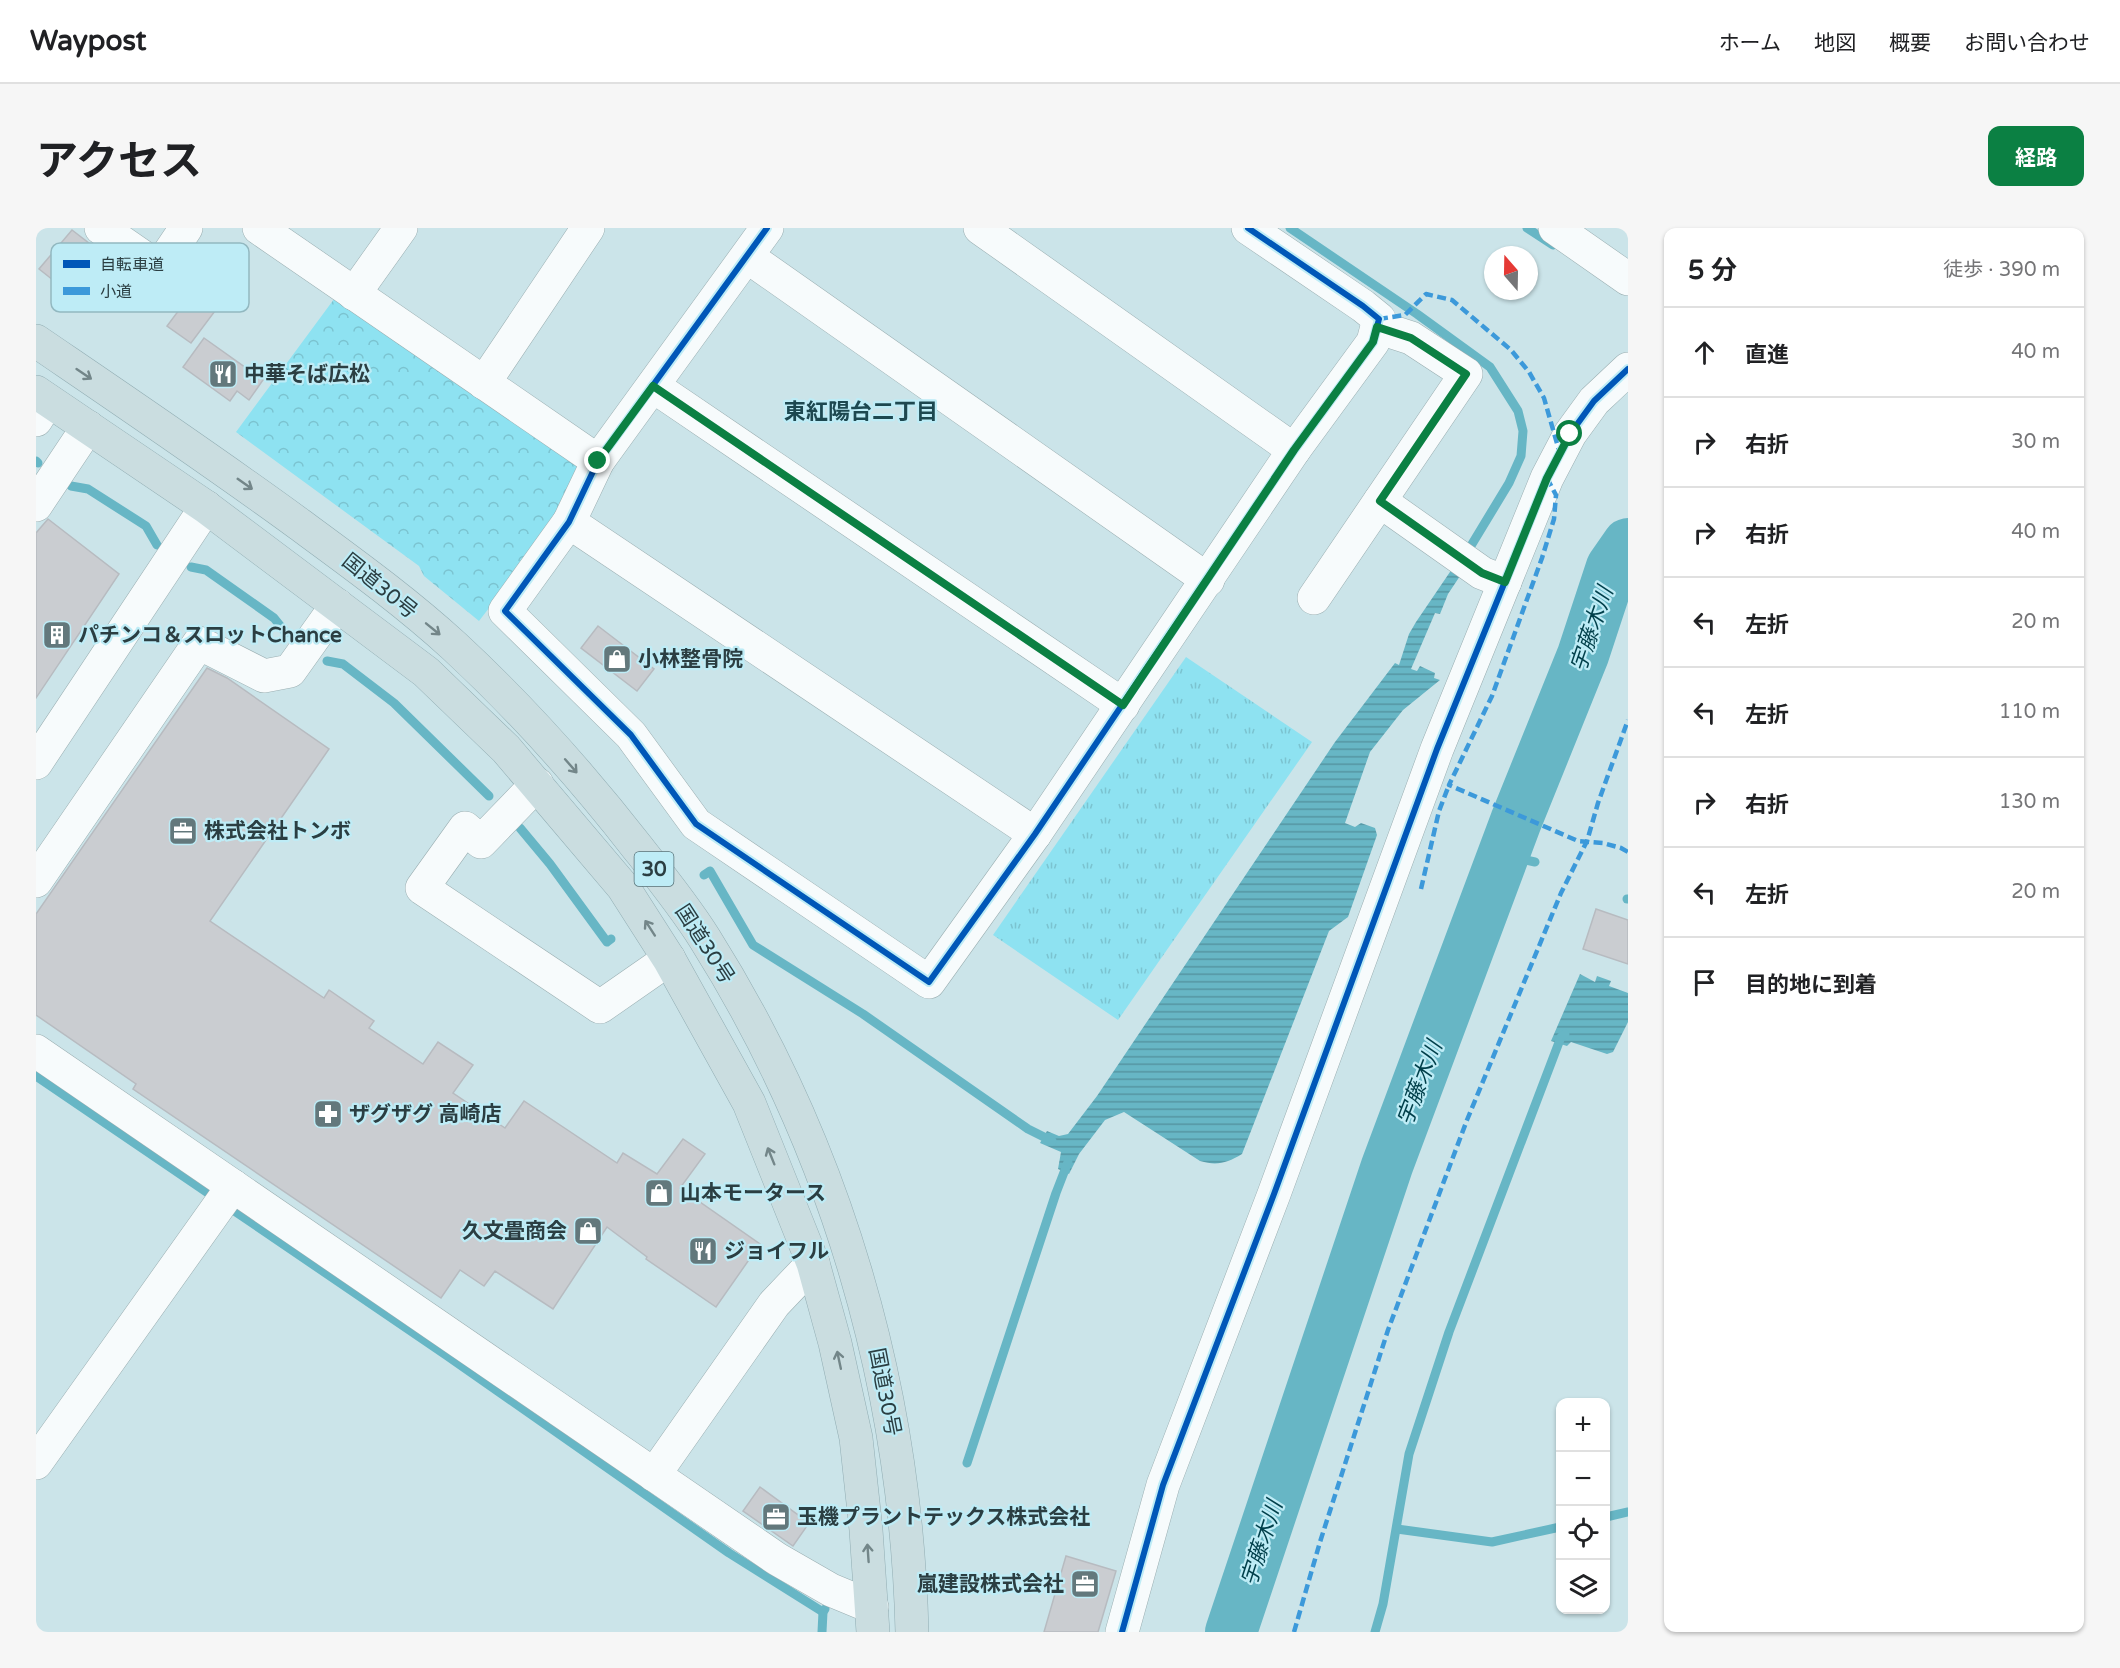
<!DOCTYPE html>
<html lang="ja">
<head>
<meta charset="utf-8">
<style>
	:root { --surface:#fff; --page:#f6f6f6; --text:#202124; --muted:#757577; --line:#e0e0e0; --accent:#0b8043 }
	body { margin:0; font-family:"Varela Round","Noto Sans JP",sans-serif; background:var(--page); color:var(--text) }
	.controls { position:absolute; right:18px; bottom:18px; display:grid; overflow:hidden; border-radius:12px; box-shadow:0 2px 4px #0004 }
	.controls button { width:54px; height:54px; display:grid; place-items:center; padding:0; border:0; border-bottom:2px solid var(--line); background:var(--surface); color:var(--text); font:30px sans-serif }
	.compass { position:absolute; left:1448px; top:18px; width:54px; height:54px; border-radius:50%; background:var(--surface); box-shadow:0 2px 4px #0004; rotate:340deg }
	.stop { position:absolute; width:18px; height:18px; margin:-14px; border:4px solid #0b8043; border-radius:50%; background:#fff }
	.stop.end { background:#0b8043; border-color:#fff; box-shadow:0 2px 6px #0008 }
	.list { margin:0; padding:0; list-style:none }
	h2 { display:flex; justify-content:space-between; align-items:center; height:78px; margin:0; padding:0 24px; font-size:26px }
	h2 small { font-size:20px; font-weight:400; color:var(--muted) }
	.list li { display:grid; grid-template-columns:39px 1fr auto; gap:18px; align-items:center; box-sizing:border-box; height:90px; padding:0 24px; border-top:2px solid var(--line) }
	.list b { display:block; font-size:22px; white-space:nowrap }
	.list em { font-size:20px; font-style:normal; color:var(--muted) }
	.icon { flex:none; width:33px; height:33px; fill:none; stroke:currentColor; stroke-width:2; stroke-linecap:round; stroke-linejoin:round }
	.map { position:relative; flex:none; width:1592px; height:1404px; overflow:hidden; border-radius:12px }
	header { display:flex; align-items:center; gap:36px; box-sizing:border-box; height:84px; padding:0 30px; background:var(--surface); border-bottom:2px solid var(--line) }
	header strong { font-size:28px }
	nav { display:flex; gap:33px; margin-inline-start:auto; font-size:21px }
	.intro { display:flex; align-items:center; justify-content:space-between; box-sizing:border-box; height:144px; padding:0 36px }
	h1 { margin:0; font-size:42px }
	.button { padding:15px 27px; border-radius:12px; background:var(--accent); color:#fff; font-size:21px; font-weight:700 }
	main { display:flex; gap:36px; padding:0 36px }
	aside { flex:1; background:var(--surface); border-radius:12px; box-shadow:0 2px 4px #0004 }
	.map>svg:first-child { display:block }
	.grass { fill:url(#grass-tufts) }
	.park { fill:url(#park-crowns) }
	.water { fill:url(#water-rules) }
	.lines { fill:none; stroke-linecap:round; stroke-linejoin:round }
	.stream { stroke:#67b6c5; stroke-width:9 }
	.river { stroke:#67b6c5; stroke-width:52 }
	.building { fill:#cacdd1; stroke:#b7bbc0; stroke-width:1.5 }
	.minor-casing { stroke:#9aaeb1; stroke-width:34 }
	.highway-casing { stroke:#91adb3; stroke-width:34 }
	.minor { stroke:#f7fbfc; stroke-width:33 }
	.highway { stroke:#cadde0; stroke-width:33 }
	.quiet { stroke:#3c99da; stroke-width:4.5; stroke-dasharray:9 4.5; stroke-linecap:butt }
	.cycleway-casing { stroke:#beecf6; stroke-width:10 }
	.cycleway { stroke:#0057b8; stroke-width:6 }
	.oneway { stroke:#738689 }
	.route { stroke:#0b8043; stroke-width:8 }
	.labels { text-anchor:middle; stroke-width:4.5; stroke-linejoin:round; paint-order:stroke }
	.shield { fill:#beecf6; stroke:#577278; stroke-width:1.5 }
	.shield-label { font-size:20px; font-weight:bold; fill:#2b3e42 }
	.poi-label { font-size:21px; font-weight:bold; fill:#2b3e42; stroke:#beecf6; text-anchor:start }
	.street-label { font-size:21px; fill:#2b3e42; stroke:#beecf6 }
	.neighbourhood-label { font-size:22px; font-weight:bold; fill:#1d4850; stroke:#beecf6 }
	.water-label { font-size:22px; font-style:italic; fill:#003f4a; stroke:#beecf6 }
	.key { fill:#beecf6; stroke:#92b8c0; stroke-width:1.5 }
	.key-label { font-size:16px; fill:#2b3e42 }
</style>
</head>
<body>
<header>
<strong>Waypost</strong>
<nav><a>ホーム</a><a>地図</a><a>概要</a><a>お問い合わせ</a></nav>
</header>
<div class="intro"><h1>アクセス</h1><a class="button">経路</a></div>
<main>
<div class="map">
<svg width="1592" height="1404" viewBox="0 0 1592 1404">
	<defs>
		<pattern id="grass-tufts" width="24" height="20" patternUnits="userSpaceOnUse" patternTransform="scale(1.5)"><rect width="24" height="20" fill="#8ee2f1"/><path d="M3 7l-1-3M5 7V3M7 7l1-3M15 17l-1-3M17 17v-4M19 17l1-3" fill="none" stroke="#7bc3d0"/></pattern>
		<pattern id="park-crowns" width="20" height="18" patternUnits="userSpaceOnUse" patternTransform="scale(1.5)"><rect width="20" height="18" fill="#8ee2f1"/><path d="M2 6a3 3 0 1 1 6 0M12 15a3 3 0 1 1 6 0" fill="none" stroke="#7bc3d0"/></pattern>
		<pattern id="water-rules" width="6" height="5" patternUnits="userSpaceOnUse" patternTransform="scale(1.5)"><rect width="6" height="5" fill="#67b6c5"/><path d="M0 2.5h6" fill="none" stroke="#5595a2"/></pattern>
	</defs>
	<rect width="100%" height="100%" fill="#cbe4e9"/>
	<!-- grass -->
	<polygon class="grass" points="1150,429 1276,514 1082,792 957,707"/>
	<!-- park -->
	<polygon class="park" points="301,67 545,236 510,306 443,393 388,348 383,338 200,204"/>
	<!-- water -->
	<g class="water">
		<path d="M1418 338 1426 345 1412 366 1404 386 1399 385 1375 441 1381 443 1384 438 1399 445 1398 450 1404 452 1367 482 1334 524 1309 595 1319 599 1325 595 1339 600 1341 607 1312 689 1293 703 1206 926C1191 935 1181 938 1164 933L1088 884 1069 892 1043 926 1033 946 1022 941 1025 924 1004 915 1011 903 1023 908 1032 906 1061 868 1299 514 1359 435 1363 437 1373 406 1380 394Z"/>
		<polygon points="1544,746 1559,754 1561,748 1575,753 1573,758 1592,765 1592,794 1577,824 1571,826 1535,814 1531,818 1515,813"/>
	</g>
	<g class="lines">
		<!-- stream -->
		<g class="stream">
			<polyline points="1254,0 1381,86 1454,139 1482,183 1487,203 1485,228 1473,255 1430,326"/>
			<polyline points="1491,0 1517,17"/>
			<polyline points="0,233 2,235"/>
			<polyline points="35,258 52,261 110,298 121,317"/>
			<polyline points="155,339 170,342 238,390 250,405"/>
			<polyline points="291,433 307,436 358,475 453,568"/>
			<polyline points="484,600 514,636 571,714 575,711"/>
			<polyline points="1467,627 1499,634"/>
			<polyline points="668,647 674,643 717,717 827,786 992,901 1016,913"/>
			<polyline points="1591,671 1592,671"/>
			<polyline points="0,848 172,965"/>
			<polyline points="197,982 410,1127 693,1325 787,1384"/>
			<polyline points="931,1235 1020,965 1032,934"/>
			<polyline points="1570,1289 1592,1284"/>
			<polyline points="1361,1301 1456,1314 1524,1299"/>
			<polyline points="786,1404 787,1384 789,1381"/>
			<polyline points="1339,1404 1347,1376 1373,1226 1413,1104 1525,809 1529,806"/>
		</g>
		<!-- river -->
		<polyline class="river" points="1195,1404 1351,938 1480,593 1547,427 1576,339 1592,316"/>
	</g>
	<!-- building -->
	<g class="building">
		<polygon points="36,2 54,16 22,56 3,41"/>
		<polygon points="158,62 182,79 155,115 131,98"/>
		<polygon points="168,110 227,152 213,172 201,163 194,173 147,139"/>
		<polygon points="12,291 83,346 0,470 0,305"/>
		<polygon points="562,398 618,441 601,463 545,420"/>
		<polygon points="171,440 191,450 293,521 174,693 288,770 293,762 338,793 333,800 387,836 402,814 437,837 417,865 469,900 488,873 581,935 587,925 621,946 647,911 669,926 644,960 724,1016 680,1079 610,1031 611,1029 571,999 517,1081 459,1043 448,1058 424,1042 405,1070 97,861 100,856 0,787 0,686"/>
		<polygon points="1560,681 1592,692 1592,736 1547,721"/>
		<polygon points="724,1259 773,1295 757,1318 707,1283"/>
		<polygon points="1030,1328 1080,1343 1062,1404 1008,1404"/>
	</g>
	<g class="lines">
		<!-- minor casing -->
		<g class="minor-casing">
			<g id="minor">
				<polyline points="65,0 123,40 150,0"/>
				<polyline points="223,0 562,233"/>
				<polyline points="731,0 562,233 533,294 469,383 595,507 660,596 893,754 999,606 1258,222 1337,114 1343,91 1327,78 1212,0"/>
				<polyline points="944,0 1258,222"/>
				<polyline points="1519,0 1592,51"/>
				<polyline points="712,29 1172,352"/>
				<polyline points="318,66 365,0"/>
				<polyline points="448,155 552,0"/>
				<polyline points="617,158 1087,477"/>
				<polyline points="0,192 12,173"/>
				<polyline points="1344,273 1446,345 1469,354"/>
				<polyline points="0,277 52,199"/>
				<polyline points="533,294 999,606"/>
				<polyline points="1278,370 1430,146 1375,110 1341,99"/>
				<polyline points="0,535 170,279"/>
				<polyline points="501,556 445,614 429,600 386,660 564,779 633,731"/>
				<polyline points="0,653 163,415 228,448 254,443 301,377"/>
				<polyline points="0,823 741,1331 795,1362 836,1379"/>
				<polyline points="0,1235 197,958"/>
				<polyline points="618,1247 738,1076 777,1035"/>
				<polyline points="1086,1404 1127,1257 1238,966 1401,521 1511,250 1534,206 1558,173 1592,141"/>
			</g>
		</g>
		<!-- highway casing -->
		<g class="highway-casing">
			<g id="highway">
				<path d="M0 113C88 173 177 233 263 296 316 335 370 374 418 418 485 480 545 547 601 619 624 648 649 679 669 711 800 919 870 1159 876 1404"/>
				<polyline points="0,164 170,279 390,444 470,521 587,659 633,731 713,875 777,1035 799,1115 820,1210 830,1302 837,1404"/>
			</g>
		</g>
		<!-- minor -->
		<use href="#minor" class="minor"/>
		<!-- highway -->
		<use href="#highway" class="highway"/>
		<!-- quiet -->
		<g class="quiet">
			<polyline points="1343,91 1369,87 1390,66 1416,72 1475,122 1493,144 1508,170 1524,226"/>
			<polyline points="1511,250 1520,267 1518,291 1506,330 1456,468 1413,557 1542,613 1567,615 1585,620 1592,624"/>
			<polyline points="1385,661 1403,583 1413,557"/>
			<polyline points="1258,1404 1284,1314 1352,1102 1431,892 1525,665 1551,613 1562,575 1592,492"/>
		</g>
		<!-- cycleway casing -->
		<g class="cycleway-casing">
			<g id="cycleway">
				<polyline points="731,0 562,233 533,294 469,383 595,507 660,596 893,754 999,606 1258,222 1337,114 1343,91 1327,78 1212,0"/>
				<polyline points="1086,1404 1127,1257 1238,966 1401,521 1511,250 1534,206 1558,173 1592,141"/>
			</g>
		</g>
		<!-- cycleway -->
		<use href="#cycleway" class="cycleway"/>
	</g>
	<!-- one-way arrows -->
	<defs><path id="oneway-shaft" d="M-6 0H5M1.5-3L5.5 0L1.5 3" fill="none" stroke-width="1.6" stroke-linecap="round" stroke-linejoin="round" transform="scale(1.5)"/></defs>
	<g class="oneway">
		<use href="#oneway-shaft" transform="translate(48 146) rotate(34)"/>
		<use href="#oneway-shaft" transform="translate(209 256) rotate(35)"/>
		<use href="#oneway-shaft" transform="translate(397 401) rotate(39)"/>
		<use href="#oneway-shaft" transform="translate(535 538) rotate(49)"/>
		<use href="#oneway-shaft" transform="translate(614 700) rotate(-123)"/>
		<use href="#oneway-shaft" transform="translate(735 928) rotate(-112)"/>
		<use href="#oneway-shaft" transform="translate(803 1132) rotate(-102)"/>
		<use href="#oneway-shaft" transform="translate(832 1325) rotate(-94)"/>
	</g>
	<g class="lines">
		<!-- route -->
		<polyline class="route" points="562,233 617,158 1087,477 1258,222 1337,114 1341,99 1375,110 1430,146 1344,273 1446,345 1469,354 1511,250 1534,206"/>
	</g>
	<!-- icons -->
	<defs>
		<g id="restaurant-square" transform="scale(1.5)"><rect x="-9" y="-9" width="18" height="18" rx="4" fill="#63787c" stroke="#beecf6"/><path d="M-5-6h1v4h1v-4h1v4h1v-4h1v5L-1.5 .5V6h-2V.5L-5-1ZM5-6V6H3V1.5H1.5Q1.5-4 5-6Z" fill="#fff"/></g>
		<g id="building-square" transform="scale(1.5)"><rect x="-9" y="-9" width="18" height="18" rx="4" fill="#63787c" stroke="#beecf6"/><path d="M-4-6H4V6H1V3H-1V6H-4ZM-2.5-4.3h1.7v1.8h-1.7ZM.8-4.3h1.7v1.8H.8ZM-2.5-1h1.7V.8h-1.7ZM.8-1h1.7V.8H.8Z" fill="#fff"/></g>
		<g id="shop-square" transform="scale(1.5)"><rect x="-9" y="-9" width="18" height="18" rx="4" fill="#63787c" stroke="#beecf6"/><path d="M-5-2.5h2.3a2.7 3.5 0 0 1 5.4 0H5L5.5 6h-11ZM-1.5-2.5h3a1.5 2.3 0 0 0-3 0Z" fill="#fff"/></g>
		<g id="office-square" transform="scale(1.5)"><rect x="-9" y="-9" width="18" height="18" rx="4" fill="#63787c" stroke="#beecf6"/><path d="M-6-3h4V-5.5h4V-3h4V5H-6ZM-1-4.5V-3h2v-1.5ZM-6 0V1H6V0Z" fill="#fff"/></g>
		<g id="pharmacy-square" transform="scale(1.5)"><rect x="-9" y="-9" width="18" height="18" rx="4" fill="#63787c" stroke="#beecf6"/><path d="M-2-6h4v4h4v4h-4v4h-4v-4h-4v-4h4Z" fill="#fff"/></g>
	</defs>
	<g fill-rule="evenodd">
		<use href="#restaurant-square" x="187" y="146"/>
		<use href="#building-square" x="21" y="407"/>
		<use href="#shop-square" x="581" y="431"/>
		<use href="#office-square" x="147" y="603"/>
		<use href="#pharmacy-square" x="292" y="886"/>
		<use href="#shop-square" x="623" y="965"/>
		<use href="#shop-square" x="552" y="1003"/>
		<use href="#restaurant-square" x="667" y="1023"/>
		<use href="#office-square" x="740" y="1289"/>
		<use href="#office-square" x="1049" y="1356"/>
	</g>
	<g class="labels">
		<!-- shield labels -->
		<rect class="shield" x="598.5" y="624" width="39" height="34" rx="4.5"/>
		<g class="shield-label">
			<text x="618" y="648">30</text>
		</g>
		<!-- poi labels -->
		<g class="poi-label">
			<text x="208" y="153">中華そば広松</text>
			<text x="42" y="414">パチンコ＆スロットChance</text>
			<text x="602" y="438">小林整骨院</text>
			<text x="168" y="610">株式会社トンボ</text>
			<text x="313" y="893">ザグザグ 高崎店</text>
			<text x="644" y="972">山本モータース</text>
			<text x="531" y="1010" text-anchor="end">久文畳商会</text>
			<text x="688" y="1030">ジョイフル</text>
			<text x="761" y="1296">玉機プラントテックス株式会社</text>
			<text x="1028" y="1363" text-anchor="end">嵐建設株式会社</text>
		</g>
		<!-- street labels -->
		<g class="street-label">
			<text transform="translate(344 358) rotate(39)" y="7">国道30号</text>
			<text transform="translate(669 716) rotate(57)" y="7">国道30号</text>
			<text transform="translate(849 1164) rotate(79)" y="7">国道30号</text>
		</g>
		<!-- neighbourhood labels -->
		<g class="neighbourhood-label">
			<text x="825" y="191">東紅陽台二丁目</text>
		</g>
		<!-- water labels -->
		<g class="water-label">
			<text transform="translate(1555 401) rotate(-71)" y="8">宇藤木川</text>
			<text transform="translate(1383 855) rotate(-69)" y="8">宇藤木川</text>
			<text transform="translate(1225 1315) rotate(-72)" y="8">宇藤木川</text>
		</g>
	</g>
	<!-- legend -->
	<rect x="15" y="15" width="198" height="69" rx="9" class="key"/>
	<rect x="27" y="32" width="27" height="8" fill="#0057b8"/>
	<rect x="27" y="59" width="27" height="8" fill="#3c99da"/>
	<g class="key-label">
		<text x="64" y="42">自転車道</text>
		<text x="64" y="69">小道</text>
	</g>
</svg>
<div class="controls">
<button>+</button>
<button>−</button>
<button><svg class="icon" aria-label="locate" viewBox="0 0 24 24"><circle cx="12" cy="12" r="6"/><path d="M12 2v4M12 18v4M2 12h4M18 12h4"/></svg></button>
<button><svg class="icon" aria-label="layers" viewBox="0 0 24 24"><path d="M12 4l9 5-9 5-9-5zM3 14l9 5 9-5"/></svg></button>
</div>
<svg class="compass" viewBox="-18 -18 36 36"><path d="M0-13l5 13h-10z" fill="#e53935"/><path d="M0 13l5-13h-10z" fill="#757577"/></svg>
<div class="stop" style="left:1534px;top:206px"></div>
<div class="stop end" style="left:562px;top:233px"></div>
</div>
<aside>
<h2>5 分<small>徒歩 · 390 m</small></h2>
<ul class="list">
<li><svg class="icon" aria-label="ahead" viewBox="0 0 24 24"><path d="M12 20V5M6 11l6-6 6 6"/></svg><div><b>直進</b></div><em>40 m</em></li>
<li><svg class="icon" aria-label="right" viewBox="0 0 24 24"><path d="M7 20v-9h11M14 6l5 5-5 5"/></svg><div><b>右折</b></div><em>30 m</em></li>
<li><svg class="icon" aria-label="right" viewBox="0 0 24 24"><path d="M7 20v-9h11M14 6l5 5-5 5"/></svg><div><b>右折</b></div><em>40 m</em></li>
<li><svg class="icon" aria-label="left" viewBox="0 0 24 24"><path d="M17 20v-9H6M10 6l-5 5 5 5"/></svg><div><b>左折</b></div><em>20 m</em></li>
<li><svg class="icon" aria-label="left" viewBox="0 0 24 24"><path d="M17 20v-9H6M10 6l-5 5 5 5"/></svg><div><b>左折</b></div><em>110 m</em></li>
<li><svg class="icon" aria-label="right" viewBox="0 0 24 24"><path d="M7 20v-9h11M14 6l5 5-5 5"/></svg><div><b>右折</b></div><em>130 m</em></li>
<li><svg class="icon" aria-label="left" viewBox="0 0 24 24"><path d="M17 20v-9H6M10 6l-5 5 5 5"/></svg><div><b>左折</b></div><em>20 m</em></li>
<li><svg class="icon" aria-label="arrive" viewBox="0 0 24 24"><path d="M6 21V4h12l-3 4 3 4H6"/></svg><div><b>目的地に到着</b></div></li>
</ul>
</aside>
</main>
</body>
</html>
